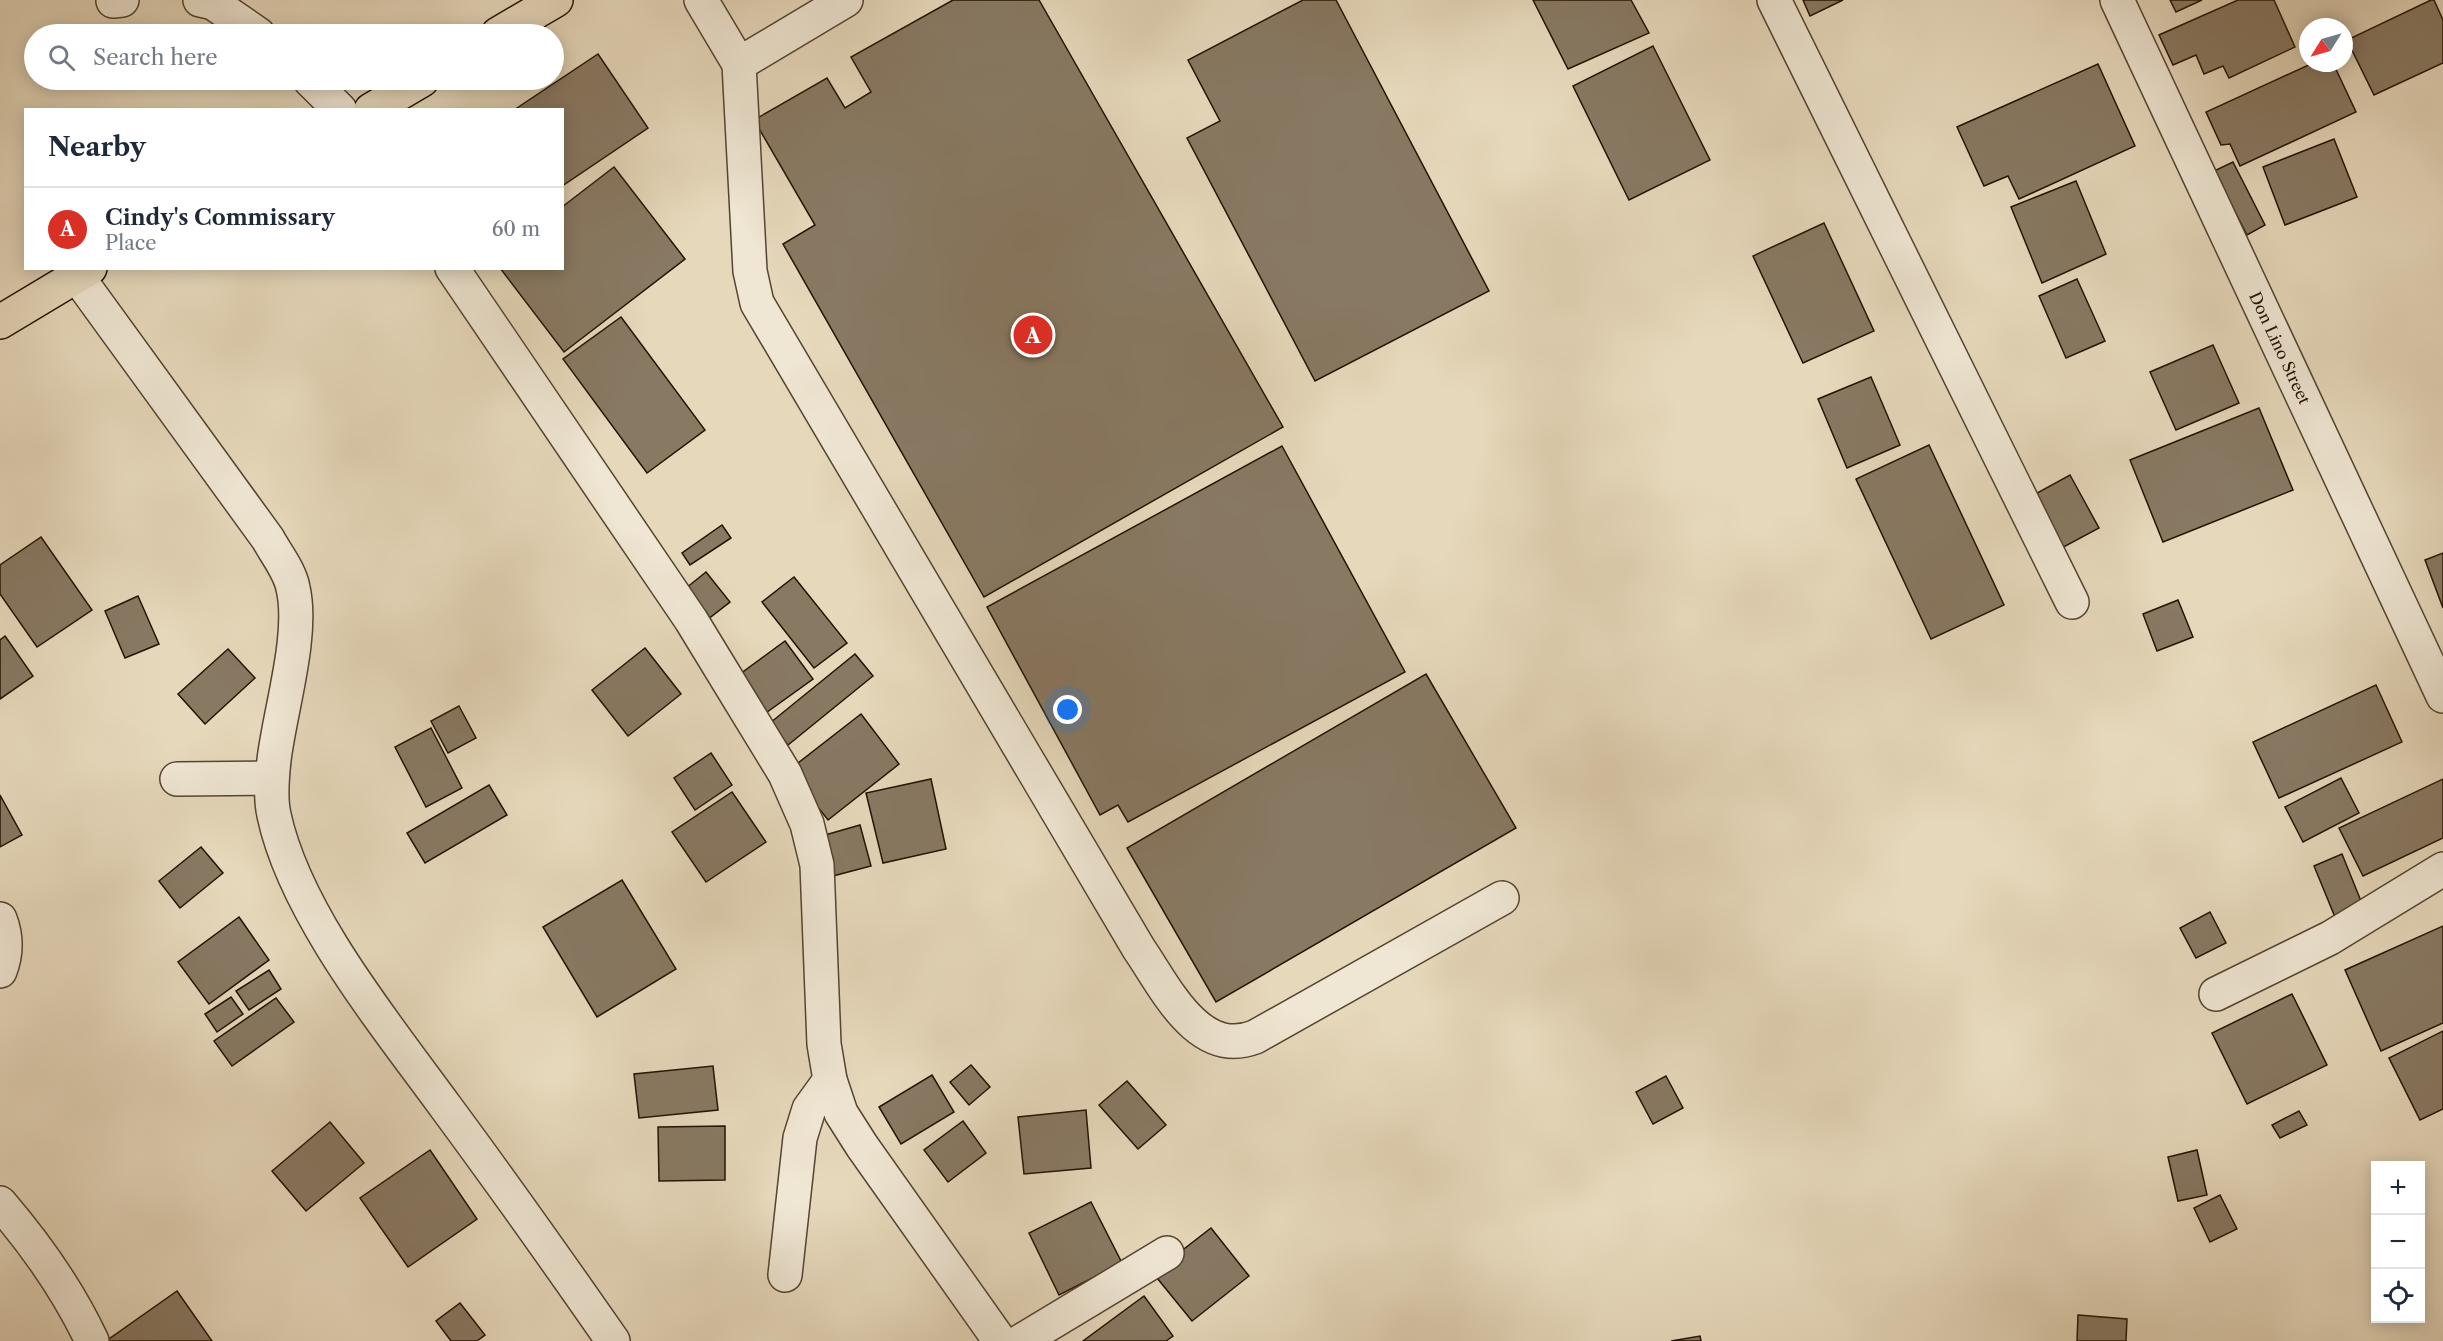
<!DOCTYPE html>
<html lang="en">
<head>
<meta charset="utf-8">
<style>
	:root { --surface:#fff; --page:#f2f2f3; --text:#1f2937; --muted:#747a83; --line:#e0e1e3; --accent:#d93025 }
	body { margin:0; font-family:"Libre Caslon Text",serif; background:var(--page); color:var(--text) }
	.controls { position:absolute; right:18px; bottom:18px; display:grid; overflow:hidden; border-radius:0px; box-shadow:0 3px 15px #0003 }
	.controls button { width:54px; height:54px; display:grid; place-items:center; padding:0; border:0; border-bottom:2px solid var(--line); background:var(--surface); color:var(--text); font:30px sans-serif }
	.compass { position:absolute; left:2299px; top:18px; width:54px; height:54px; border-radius:50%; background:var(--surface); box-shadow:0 3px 15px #0003; rotate:233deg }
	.you { position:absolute; left:1068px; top:710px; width:21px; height:21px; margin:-15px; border:4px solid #fff; border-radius:50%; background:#1a73e8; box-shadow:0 0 0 9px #1a73e833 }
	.badge { display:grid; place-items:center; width:39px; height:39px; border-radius:50%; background:var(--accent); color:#fff; font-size:20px; font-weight:700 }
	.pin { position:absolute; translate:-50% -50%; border:3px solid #fff; box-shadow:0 2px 6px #0006 }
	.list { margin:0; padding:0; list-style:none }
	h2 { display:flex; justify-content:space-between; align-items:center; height:78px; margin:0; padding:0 24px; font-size:26px }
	h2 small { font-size:20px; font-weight:400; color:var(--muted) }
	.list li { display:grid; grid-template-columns:39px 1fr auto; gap:18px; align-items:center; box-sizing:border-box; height:84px; padding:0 24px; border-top:2px solid var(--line) }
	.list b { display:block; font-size:22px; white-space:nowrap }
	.list p { margin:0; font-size:20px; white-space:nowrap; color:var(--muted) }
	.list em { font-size:20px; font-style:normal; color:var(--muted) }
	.icon { flex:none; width:33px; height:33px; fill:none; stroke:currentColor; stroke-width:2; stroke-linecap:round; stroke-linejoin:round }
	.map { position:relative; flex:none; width:2443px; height:1341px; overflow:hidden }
	.search { position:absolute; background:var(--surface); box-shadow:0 3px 15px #0003; left:24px; top:24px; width:540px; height:66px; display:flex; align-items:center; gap:15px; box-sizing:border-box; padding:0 21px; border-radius:33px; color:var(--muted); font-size:22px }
	.panel { position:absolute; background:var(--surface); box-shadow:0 3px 15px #0003; left:24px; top:108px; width:540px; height:162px; border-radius:0px }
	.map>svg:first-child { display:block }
	.building { fill:#887963; stroke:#231303; stroke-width:1.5 }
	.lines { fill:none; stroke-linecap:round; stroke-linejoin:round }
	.minor-casing { stroke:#544431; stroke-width:36 }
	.highway-casing { stroke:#231303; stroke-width:36 }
	.minor { stroke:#efe6d3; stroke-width:33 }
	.highway { stroke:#e6d8bb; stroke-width:33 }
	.labels { text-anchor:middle; stroke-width:6; stroke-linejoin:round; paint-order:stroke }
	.street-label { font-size:16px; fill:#231303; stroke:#efe6d3 }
</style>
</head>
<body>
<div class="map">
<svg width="2443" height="1341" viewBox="0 0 2443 1341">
	<rect width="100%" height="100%" fill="#e6d8bb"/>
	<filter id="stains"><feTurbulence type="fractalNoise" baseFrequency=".00333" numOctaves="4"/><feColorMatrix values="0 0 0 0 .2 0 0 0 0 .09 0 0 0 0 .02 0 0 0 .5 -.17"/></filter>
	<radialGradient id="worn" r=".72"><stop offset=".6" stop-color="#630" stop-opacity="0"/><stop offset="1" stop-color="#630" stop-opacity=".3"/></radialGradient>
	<!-- building -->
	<g class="building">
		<polygon points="953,0 1039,0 1283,427 984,597 783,244 815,225 754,120 827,78 845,108 871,92 851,57"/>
		<polygon points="1303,0 1336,0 1489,291 1315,381 1187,138 1220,121 1188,60"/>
		<polygon points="1533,0 1631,0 1649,33 1568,69"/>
		<polygon points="1803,0 1843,0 1810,16"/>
		<polygon points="2170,0 2202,0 2176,12"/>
		<polygon points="2238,0 2274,0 2295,47 2229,78 2223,66 2204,74 2196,55 2173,65 2159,35"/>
		<polygon points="2431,0 2434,0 2443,20 2443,63 2374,95 2347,40"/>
		<polygon points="1653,46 1710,160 1629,200 1573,86"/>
		<polygon points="598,54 648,128 562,186 562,110 514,110"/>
		<polygon points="2313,63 2333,63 2356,112 2240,166 2230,144 2221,145 2206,112"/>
		<polygon points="2098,64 2135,146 2019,199 2008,176 1984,186 1957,127"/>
		<polygon points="2334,139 2357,197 2285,225 2263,167"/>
		<polygon points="2233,162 2265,225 2247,235 2214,171"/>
		<polygon points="614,167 685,259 564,352 500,268 562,268 562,207"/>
		<polygon points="2076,181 2106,254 2042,283 2011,207"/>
		<polygon points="1824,223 1874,331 1803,363 1753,256"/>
		<polygon points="2077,279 2105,341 2066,358 2039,296"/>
		<polygon points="621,317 705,430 647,473 563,359"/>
		<polygon points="2213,345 2239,403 2176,430 2150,372"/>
		<polygon points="1871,377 1900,445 1847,468 1818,399"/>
		<polygon points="2259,408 2293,490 2163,542 2130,460"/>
		<polygon points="1929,445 2004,605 1931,639 1856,479"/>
		<polygon points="1282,446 1405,672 1128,822 1118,805 1100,815 987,607"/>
		<polygon points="2070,475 2099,528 2058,550 2030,497"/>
		<polygon points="722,525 731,538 690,565 682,553"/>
		<polygon points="41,537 92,610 37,647 0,594 0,565"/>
		<polygon points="2443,553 2443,608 2425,560"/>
		<polygon points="706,572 730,602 694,630 670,601"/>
		<polygon points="794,577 847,643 814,668 762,602"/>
		<polygon points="138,596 159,644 125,658 105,611"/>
		<polygon points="2178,600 2193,637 2157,651 2143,614"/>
		<polygon points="5,636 33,676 0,699 0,640"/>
		<polygon points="785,641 813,679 763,715 736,677"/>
		<polygon points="645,648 681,694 628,736 592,690"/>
		<polygon points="228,649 255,678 205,724 178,694"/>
		<polygon points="855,654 873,676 788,745 770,723"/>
		<polygon points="1426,674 1516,828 1216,1002 1127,848"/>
		<polygon points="2376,685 2402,742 2279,798 2253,742"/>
		<polygon points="459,706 476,738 448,753 431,721"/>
		<polygon points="861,714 899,764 828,820 789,770"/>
		<polygon points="431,728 462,788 426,807 395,747"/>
		<polygon points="711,753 732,785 695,810 674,778"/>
		<polygon points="2341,778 2359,813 2303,842 2285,807"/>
		<polygon points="931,779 946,849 883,863 866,793"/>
		<polygon points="2443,779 2443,838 2363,876 2339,828"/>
		<polygon points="489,785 507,815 425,863 407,833"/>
		<polygon points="732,792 766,842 706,882 672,832"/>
		<polygon points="0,795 22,835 0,847"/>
		<polygon points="860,825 871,866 829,877 818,837"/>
		<polygon points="201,847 223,873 180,908 159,881"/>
		<polygon points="2342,854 2363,906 2335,917 2314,866"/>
		<polygon points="622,880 676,969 597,1017 543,927"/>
		<polygon points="2210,912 2226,943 2196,958 2180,928"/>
		<polygon points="239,917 269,960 209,1004 178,962"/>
		<polygon points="2443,926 2443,1023 2381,1051 2345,970"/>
		<polygon points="269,970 281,989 249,1010 236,991"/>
		<polygon points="2292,994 2327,1065 2247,1104 2212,1033"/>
		<polygon points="231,997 243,1014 217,1032 205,1014"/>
		<polygon points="276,998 294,1022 232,1066 214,1041"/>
		<polygon points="2443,1031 2443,1109 2420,1120 2389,1058"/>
		<polygon points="971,1065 990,1087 969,1105 950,1082"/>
		<polygon points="713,1066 718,1110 639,1118 634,1074"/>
		<polygon points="932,1075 954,1112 901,1144 879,1107"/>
		<polygon points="1666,1076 1683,1108 1653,1124 1636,1092"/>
		<polygon points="1127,1081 1166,1125 1138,1149 1099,1105"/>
		<polygon points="1086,1110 1091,1168 1024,1174 1018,1117"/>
		<polygon points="2299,1111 2307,1125 2280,1138 2272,1125"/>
		<polygon points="963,1121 986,1153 948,1182 924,1150"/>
		<polygon points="330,1122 364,1163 306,1211 272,1171"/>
		<polygon points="725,1126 725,1180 659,1181 658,1127"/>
		<polygon points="430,1150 477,1219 408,1267 360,1198"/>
		<polygon points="2197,1150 2207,1195 2178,1201 2168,1157"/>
		<polygon points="2220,1195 2237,1229 2210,1242 2194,1208"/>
		<polygon points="1091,1202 1122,1263 1059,1295 1029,1233"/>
		<polygon points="1211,1228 1249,1276 1192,1321 1153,1273"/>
		<polygon points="177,1291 212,1341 106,1341"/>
		<polygon points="1144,1296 1173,1336 1166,1341 1083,1341"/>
		<polygon points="460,1303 485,1335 477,1341 451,1341 436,1321"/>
		<polygon points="2078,1315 2127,1319 2126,1341 2077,1341"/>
		<polygon points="1700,1336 1701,1341 1671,1341"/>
	</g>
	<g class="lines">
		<!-- minor casing -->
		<g class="minor-casing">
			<g id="minor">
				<polyline points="200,0 213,3 258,34"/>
				<path d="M701 0 739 64 750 271 757 303 1139 949C1166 988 1198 1059 1255 1037L1502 898"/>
				<polyline points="1774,0 2072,602"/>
				<polyline points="2117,0 2443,696"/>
				<polyline points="113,1 122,0"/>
				<polyline points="739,64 846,0"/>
				<polyline points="310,80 340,110"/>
				<polyline points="452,268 691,620 785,774 807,824 817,865 824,1044 830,1080 841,1113 862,1146 1000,1341"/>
				<path d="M77 276 268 539C276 554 290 571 293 588 304 635 280 710 274 760 272 778 270 798 274 815 295 914 386 1025 445 1106 502 1183 558 1262 613 1341"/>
				<polyline points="177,779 272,778"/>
				<path d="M0 919C7 937 7 953 0 971"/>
				<polyline points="2216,994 2330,938 2443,869"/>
				<path d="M0 1203C37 1246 68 1290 92 1341"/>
				<polyline points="785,1275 800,1138 809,1109 830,1080"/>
				<polyline points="1021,1341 1167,1253"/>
			</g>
		</g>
		<!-- highway casing -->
		<g class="highway-casing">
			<g id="highway">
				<polyline points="498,34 556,0"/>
				<polyline points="371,110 422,80"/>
				<polyline points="0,322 90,268"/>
			</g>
		</g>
		<!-- minor -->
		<use href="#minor" class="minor"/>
		<!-- highway -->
		<use href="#highway" class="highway"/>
	</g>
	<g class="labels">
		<!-- street labels -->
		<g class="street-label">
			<text transform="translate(2280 348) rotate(65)" y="6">Don Lino Street</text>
		</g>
	</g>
	<rect width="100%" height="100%" filter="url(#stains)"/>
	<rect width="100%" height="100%" fill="url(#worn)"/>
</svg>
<div class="controls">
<button>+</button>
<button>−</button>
<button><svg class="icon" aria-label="locate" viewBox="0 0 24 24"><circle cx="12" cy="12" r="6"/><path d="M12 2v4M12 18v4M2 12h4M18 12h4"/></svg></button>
</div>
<svg class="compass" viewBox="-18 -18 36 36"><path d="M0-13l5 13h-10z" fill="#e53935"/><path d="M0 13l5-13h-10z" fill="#747a83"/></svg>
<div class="you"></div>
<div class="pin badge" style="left:1033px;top:335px">A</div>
<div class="search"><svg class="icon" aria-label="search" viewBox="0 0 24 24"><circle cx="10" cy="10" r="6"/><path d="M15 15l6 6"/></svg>Search here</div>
<section class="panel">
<h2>Nearby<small></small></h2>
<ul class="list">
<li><span class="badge">A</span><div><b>Cindy's Commissary</b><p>Place</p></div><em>60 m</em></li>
</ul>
</section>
</div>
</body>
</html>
